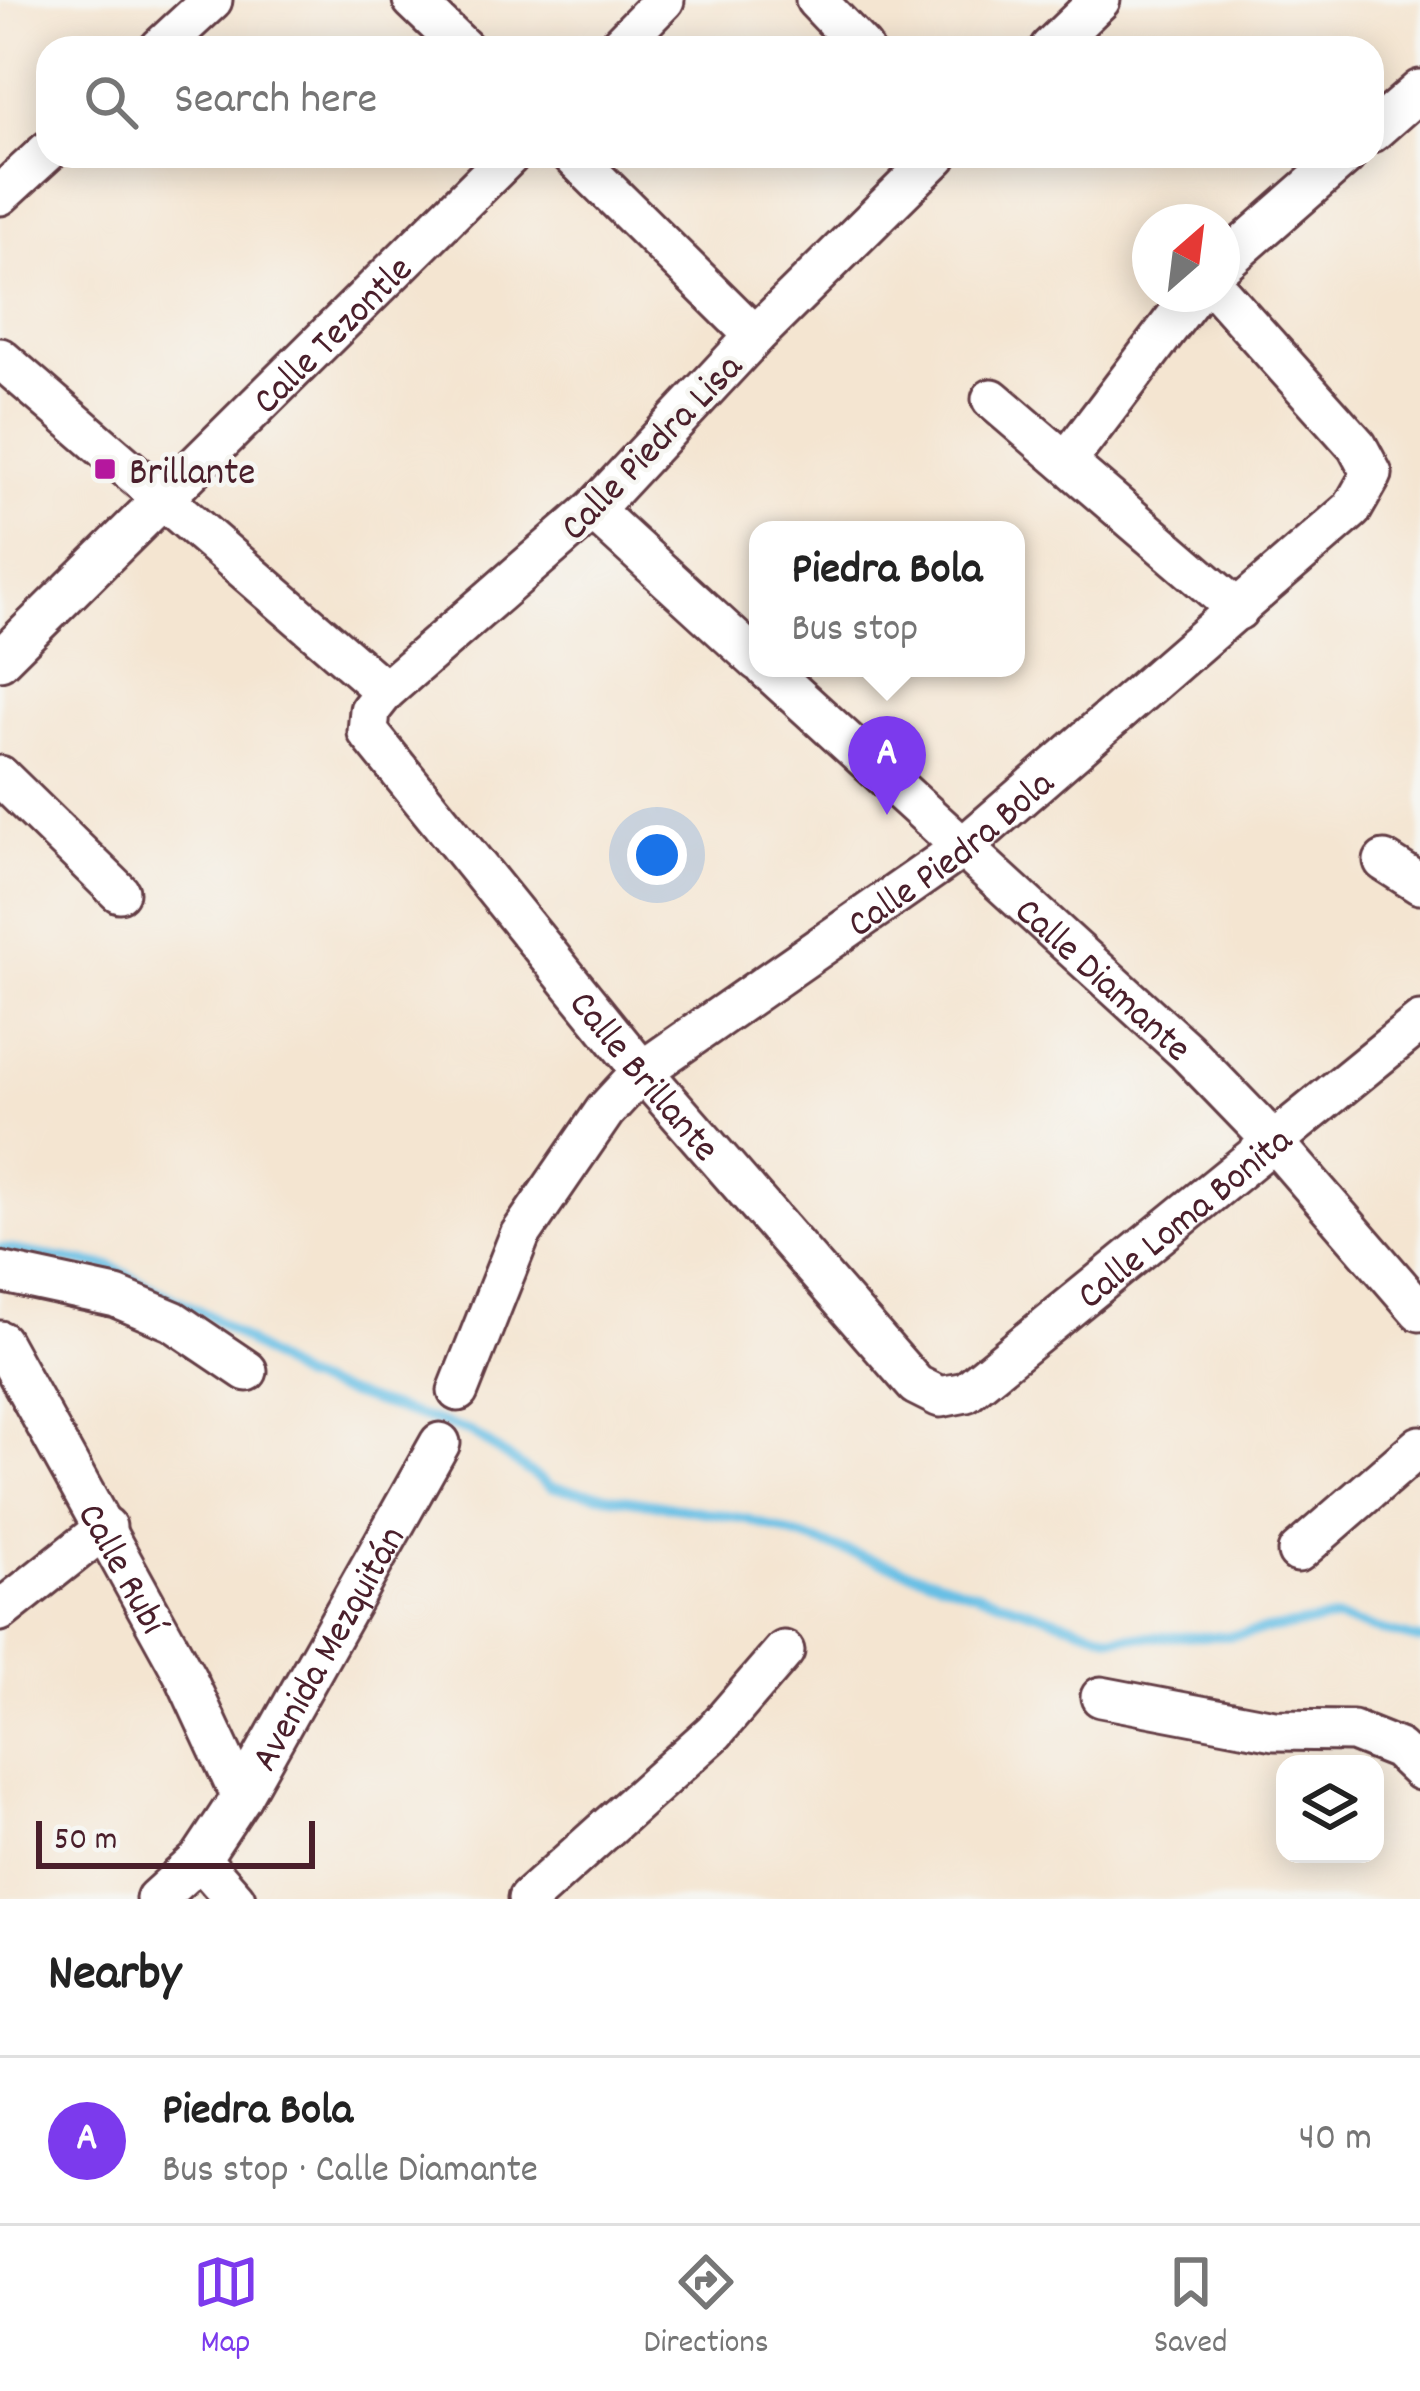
<!DOCTYPE html>
<html lang="en">
<head>
<meta charset="utf-8">
<style>
	:root { --surface:#fff; --page:#f2f2f2; --text:#222; --muted:#767676; --line:#e0e0e0; --accent:#7c3aed }
	body { margin:0; font-family:Dekko,sans-serif; background:var(--page); color:var(--text) }
	.controls { position:absolute; right:36px; bottom:36px; display:grid; overflow:hidden; border-radius:24px; box-shadow:0 6px 30px #0003 }
	.controls button { width:108px; height:108px; display:grid; place-items:center; padding:0; border:0; border-bottom:3px solid var(--line); background:var(--surface); color:var(--text); font:60px sans-serif }
	.compass { position:absolute; left:1132px; top:204px; width:108px; height:108px; border-radius:50%; background:var(--surface); box-shadow:0 6px 30px #0003; rotate:28deg }
	.scale { position:absolute; left:36px; bottom:30px; width:279px; box-sizing:border-box; padding-left:12px; border:6px solid #4a1f2b; border-top:0; font-size:33px; line-height:42px; white-space:nowrap; color:#4a1f2b; -webkit-text-stroke:9px #f6f6f2; paint-order:stroke }
	.you { position:absolute; left:657px; top:855px; width:42px; height:42px; margin:-30px; border:9px solid #fff; border-radius:50%; background:#1a73e8; box-shadow:0 0 0 18px #1a73e833 }
	.badge { display:grid; place-items:center; width:78px; height:78px; border-radius:50%; background:var(--accent); color:#fff; font-size:39px; font-weight:700 }
	.pin { position:absolute; translate:-50% -99px; filter:drop-shadow(0 3px 6px #0008) }
	.pin::after { content:''; position:absolute; top:63px; width:42px; height:36px; background:inherit; clip-path:polygon(0 0,100% 0,50% 100%) }
	.popup { position:absolute; left:749px; top:521px; width:276px; height:156px; box-sizing:border-box; display:grid; place-content:center; border-radius:24px; background:var(--surface); filter:drop-shadow(0 3px 9px #0005); font-size:39px; white-space:nowrap; color:var(--muted) }
	.popup b { font-size:45px; color:var(--text) }
	.popup::after { content:''; position:absolute; left:50%; top:100%; margin-left:-24px; border:24px solid transparent; border-top-color:var(--surface) }
	.list { margin:0; padding:0; list-style:none }
	h2 { display:flex; justify-content:space-between; align-items:center; height:156px; margin:0; padding:0 48px; font-size:51px }
	h2 small { font-size:39px; font-weight:400; color:var(--muted) }
	.list li { display:grid; grid-template-columns:78px 1fr auto; gap:36px; align-items:center; box-sizing:border-box; height:168px; padding:0 48px; border-top:3px solid var(--line) }
	.list b { display:block; font-size:45px; white-space:nowrap }
	.list p { margin:0; font-size:39px; white-space:nowrap; color:var(--muted) }
	.list em { font-size:39px; font-style:normal; color:var(--muted) }
	.icon { flex:none; width:66px; height:66px; fill:none; stroke:currentColor; stroke-width:2; stroke-linecap:round; stroke-linejoin:round }
	.map { position:relative; flex:none; width:1420px; height:1899px; overflow:hidden }
	.search { position:absolute; background:var(--surface); box-shadow:0 6px 30px #0003; left:36px; right:36px; top:36px; height:132px; display:flex; align-items:center; gap:30px; box-sizing:border-box; padding:0 42px; border-radius:36px; color:var(--muted); font-size:45px }
	.sheet { height:324px; background:var(--surface) }
	nav { display:flex; justify-content:space-around; align-items:center; box-sizing:border-box; height:168px; border-top:3px solid var(--line); background:var(--surface); font-size:33px; color:var(--muted) }
	nav a { display:grid; justify-items:center; gap:6px }
	nav .on { color:var(--accent) }
	.map>svg:first-child { display:block }
	.lines { fill:none; stroke-linecap:round; stroke-linejoin:round }
	.stream { stroke:#68bfe5; stroke-width:10 }
	.minor-casing { stroke:#643d44; stroke-width:45 }
	.minor { stroke:#fff; stroke-width:39 }
	.poi-dot { fill:#b5179e; stroke:#f6f6f2; stroke-width:4.5 }
	.labels { text-anchor:middle; stroke-width:9; stroke-linejoin:round; paint-order:stroke }
	.street-label { font-size:39px; fill:#4a1f2b; stroke:#f6f6f2 }
	.poi-label { font-size:39px; fill:#4a1f2b; stroke:#f6f6f2; text-anchor:start }
</style>
</head>
<body>
<div class="map">
<svg width="1420" height="1899" viewBox="0 0 1420 1899">
	<rect width="100%" height="100%" fill="#f6f6f2"/>
	<filter id="ink" filterUnits="userSpaceOnUse"><feTurbulence type="fractalNoise" baseFrequency=".00833" numOctaves="2"/><feDisplacementMap in="SourceGraphic" scale="24" xChannelSelector="R" yChannelSelector="G"/><feConvolveMatrix kernelMatrix="1 2 1 2 8 2 1 2 1" color-interpolation-filters="sRGB"/></filter>
	<filter id="wash" filterUnits="userSpaceOnUse"><feTurbulence type="fractalNoise" baseFrequency=".004" numOctaves="4" result="noise"/><feDisplacementMap in="SourceGraphic" scale="48" xChannelSelector="R" yChannelSelector="G"/><feGaussianBlur stdDeviation="2.7" result="paint"/><feColorMatrix in="noise" values="0 0 0 0 0 0 0 0 0 0 0 0 0 0 0 0 0 1.4 0 .05"/><feComposite in="paint" operator="in"/></filter>
	<g filter="url(#wash)">
		<rect width="100%" height="100%" fill="#f4e5d1"/>
		<g class="lines">
			<!-- stream -->
			<polyline class="stream" points="0,1248 112,1267 210,1316 301,1379 471,1432 551,1487 747,1519 1112,1637 1228,1636 1335,1619 1420,1640"/>
		</g>
	</g>
	<g filter="url(#ink)">
		<g class="lines">
			<!-- minor casing -->
			<g class="minor-casing">
				<g id="minor">
					<polyline points="413,0 463,48"/>
					<polyline points="816,0 862,48"/>
					<polyline points="160,48 212,0"/>
					<polyline points="617,48 664,0"/>
					<polyline points="1050,48 1100,0"/>
					<polyline points="1372,132 1420,90"/>
					<polyline points="573,156 755,336"/>
					<path id="s1" d="M937 156 755 336 593 510 385 691 370 710 368 732 642 1071 916 1385 940 1397 966 1392 1420 1022"/>
					<polyline points="0,195 48,151"/>
					<polyline points="1222,264 1345,156"/>
					<polyline points="0,358 385,691"/>
					<polyline points="992,399 1238,610"/>
					<polyline points="1066,462 1194,294"/>
					<polyline points="593,510 758,661"/>
					<path id="s2" d="M0 660 509 156"/>
					<path id="s3" d="M766 668 1186 1051 1273 1141 1420 1311"/>
					<polyline points="0,776 119,892"/>
					<polyline points="1384,861 1420,884"/>
					<polyline points="0,1272 116,1297 173,1321 247,1371"/>
					<path id="s4" d="M0 1341 186 1678 241 1797"/>
					<path id="s5" d="M458 1391 520 1235 605 1111 642 1071 962 848 1352 509 1372 474 1357 446 1221 294"/>
					<polyline points="1298,1552 1420,1446"/>
					<polyline points="0,1611 106,1527"/>
					<polyline points="1101,1697 1274,1730 1353,1731 1398,1749 1420,1770"/>
					<polyline points="200,1859 235,1899"/>
					<path id="s6" d="M156 1899 200 1859 241 1797 440 1443"/>
					<polyline points="528,1899 714,1732 784,1651"/>
				</g>
			</g>
			<!-- minor -->
			<use href="#minor" class="minor"/>
		</g>
	</g>
	<!-- markers -->
	<rect class="poi-dot" x="93" y="457" width="24" height="24" rx="6"/>
	<g class="labels">
		<!-- street labels -->
		<g class="street-label">
			<text dy="14" stroke="none"><textPath href="#s2" startOffset="465">Calle Tezontle</textPath></text>
			<text transform="translate(649 445) rotate(-46)" y="14">Calle Piedra Lisa</text>
			<text dy="14" stroke="none"><textPath href="#s5" startOffset="750">Calle Piedra Bola</textPath></text>
			<text dy="14" stroke="none"><textPath href="#s3" startOffset="459">Calle Diamante</textPath></text>
			<text dy="14" stroke="none"><textPath href="#s1" startOffset="1257">Calle Brillante</textPath></text>
			<text dy="14" stroke="none"><textPath href="#s1" startOffset="2001">Calle Loma Bonita</textPath></text>
			<text dy="14" stroke="none"><textPath href="#s4" startOffset="258">Calle Rubí</textPath></text>
			<text dy="14" stroke="none"><textPath href="#s6" startOffset="306">Avenida Mezquitán</textPath></text>
		</g>
		<!-- poi labels -->
		<g class="poi-label">
			<text x="129" y="483">Brillante</text>
		</g>
	</g>
</svg>
<div class="controls">
<button><svg class="icon" aria-label="layers" viewBox="0 0 24 24"><path d="M12 4l9 5-9 5-9-5zM3 14l9 5 9-5"/></svg></button>
</div>
<svg class="compass" viewBox="-18 -18 36 36"><path d="M0-13l5 13h-10z" fill="#e53935"/><path d="M0 13l5-13h-10z" fill="#767676"/></svg>
<div class="scale">50 m</div>
<div class="you"></div>
<div class="pin badge" style="left:887px;top:815px">A</div>
<div class="popup"><b>Piedra Bola</b>Bus stop</div>
<div class="search"><svg class="icon" aria-label="search" viewBox="0 0 24 24"><circle cx="10" cy="10" r="6"/><path d="M15 15l6 6"/></svg>Search here</div>
</div>
<section class="sheet">
<h2>Nearby<small></small></h2>
<ul class="list">
<li><span class="badge">A</span><div><b>Piedra Bola</b><p>Bus stop · Calle Diamante</p></div><em>40 m</em></li>
</ul>
</section>
<nav>
<a class="on"><svg class="icon" aria-label="map" viewBox="0 0 24 24"><path d="M3 6l6-2 6 2 6-2v14l-6 2-6-2-6 2zM9 4v14M15 6v14"/></svg>Map</a>
<a><svg class="icon" aria-label="directions" viewBox="0 0 24 24"><path d="M12 3l9 9-9 9-9-9zM9 14v-3h6M13 9l2 2-2 2"/></svg>Directions</a>
<a><svg class="icon" aria-label="saved" viewBox="0 0 24 24"><path d="M7 4h10v16l-5-4-5 4z"/></svg>Saved</a>
</nav>
</body>
</html>
